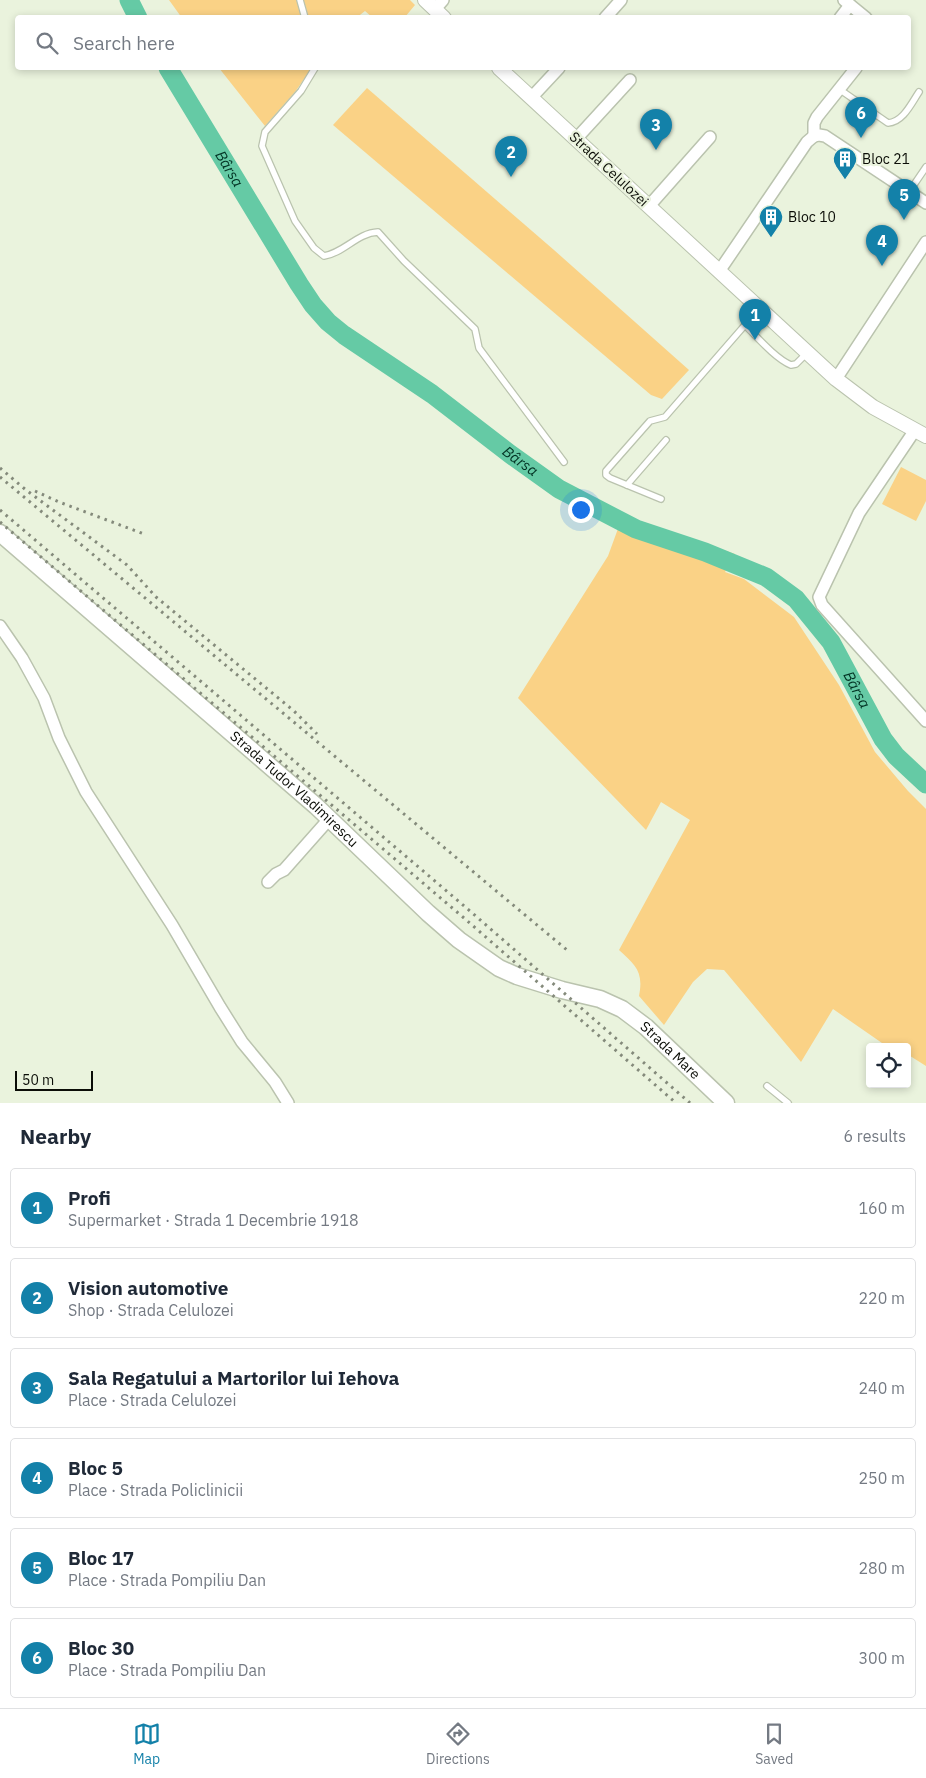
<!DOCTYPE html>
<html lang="en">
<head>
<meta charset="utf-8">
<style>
	:root { --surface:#fff; --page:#f2f2f3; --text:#1f2937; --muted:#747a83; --line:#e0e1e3; --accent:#1381a9 }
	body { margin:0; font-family:"IBM Plex Sans",sans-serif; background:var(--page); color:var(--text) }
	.controls { position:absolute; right:15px; bottom:15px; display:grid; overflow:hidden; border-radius:5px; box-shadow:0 2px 8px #0003 }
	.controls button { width:45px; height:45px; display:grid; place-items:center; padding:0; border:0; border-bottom:1px solid var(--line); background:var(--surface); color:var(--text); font:25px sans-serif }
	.scale { position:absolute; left:15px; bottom:12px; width:78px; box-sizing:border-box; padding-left:5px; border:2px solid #0b0d07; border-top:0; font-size:14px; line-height:18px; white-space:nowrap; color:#0b0d07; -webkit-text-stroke:4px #eaf3dd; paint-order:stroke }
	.you { position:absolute; left:580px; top:509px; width:18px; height:18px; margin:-12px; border:4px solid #fff; border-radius:50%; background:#1a73e8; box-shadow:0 0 0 8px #1a73e833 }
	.badge { display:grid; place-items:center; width:32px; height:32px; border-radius:50%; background:var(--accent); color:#fff; font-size:16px; font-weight:700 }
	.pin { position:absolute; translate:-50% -41px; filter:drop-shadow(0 1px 2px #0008) }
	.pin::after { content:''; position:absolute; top:26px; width:18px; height:15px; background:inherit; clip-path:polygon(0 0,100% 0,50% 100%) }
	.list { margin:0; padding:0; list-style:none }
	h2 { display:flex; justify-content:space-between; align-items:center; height:65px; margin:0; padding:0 20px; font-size:21px }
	h2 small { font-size:16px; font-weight:400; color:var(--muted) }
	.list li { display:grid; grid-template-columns:32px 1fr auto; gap:15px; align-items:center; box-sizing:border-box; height:80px; margin:0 10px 10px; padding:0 10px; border:1px solid var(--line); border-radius:5px }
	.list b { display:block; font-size:19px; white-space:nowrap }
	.list p { margin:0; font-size:16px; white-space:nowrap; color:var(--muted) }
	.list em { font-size:16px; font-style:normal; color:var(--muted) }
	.icon { flex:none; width:28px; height:28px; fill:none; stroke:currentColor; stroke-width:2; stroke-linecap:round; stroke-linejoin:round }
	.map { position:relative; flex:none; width:926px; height:1103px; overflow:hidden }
	.search { position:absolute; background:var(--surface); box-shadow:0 2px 8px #0003; left:15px; right:15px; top:15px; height:55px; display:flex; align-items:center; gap:12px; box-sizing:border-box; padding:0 18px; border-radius:5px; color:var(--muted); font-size:19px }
	.sheet { height:605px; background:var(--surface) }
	nav { display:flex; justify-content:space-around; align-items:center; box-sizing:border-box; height:70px; border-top:1px solid var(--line); background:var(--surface); font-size:14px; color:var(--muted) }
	nav a { display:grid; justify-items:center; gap:2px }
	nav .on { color:var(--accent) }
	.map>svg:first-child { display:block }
	.green { fill:#fad286 }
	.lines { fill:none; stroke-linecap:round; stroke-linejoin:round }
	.river { stroke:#65caa5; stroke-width:19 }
	.service-casing { stroke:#bac3ae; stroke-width:8 }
	.minor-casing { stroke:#bac3ae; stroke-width:14 }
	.tertiary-casing { stroke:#bac3ae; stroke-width:16 }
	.secondary-casing { stroke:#bac3ae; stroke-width:19 }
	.service { stroke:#fff; stroke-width:5.5 }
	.minor { stroke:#fff; stroke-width:11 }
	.tertiary { stroke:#fff; stroke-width:14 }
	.secondary { stroke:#fff; stroke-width:16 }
	.rail { stroke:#848a7b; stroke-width:3; stroke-dasharray:2.5 5; stroke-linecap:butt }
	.labels { text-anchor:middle; stroke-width:4.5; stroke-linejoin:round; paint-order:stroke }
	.poi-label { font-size:14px; fill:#0b0d07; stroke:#eaf3dd; text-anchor:start }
	.street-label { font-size:14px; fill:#0b0d07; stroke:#eaf3dd }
	.water-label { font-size:15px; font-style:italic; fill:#033324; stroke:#eaf3dd }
</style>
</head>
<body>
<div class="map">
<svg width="926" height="1103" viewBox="0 0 926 1103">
	<rect width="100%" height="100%" fill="#eaf3dd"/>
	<!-- green -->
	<g class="green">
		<polygon points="169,0 410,0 415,5 405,17 372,17 365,11 356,18 182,18"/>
		<polygon points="219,68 319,68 309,72 295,92 265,126"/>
		<polygon points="367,88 554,250 689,370 662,399 651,395 333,125"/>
		<polygon points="901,467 926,480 926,501 916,521 882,504"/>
		<path d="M623 515 735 554 725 572 744 579 794 617 839 685 875 752 908 791 926 809V1066L907 1054V1047H891L882 1043 833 1009 801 1062 724 970 707 969 693 982 664 1025 639 996C644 971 635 965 619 950L690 820 661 802 646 830 518 698 608 556Z"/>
	</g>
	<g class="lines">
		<!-- river -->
		<g class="river">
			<polyline points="129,0 138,18"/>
			<path id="s1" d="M168 68 299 284 313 305 328 322 344 335 432 394 510 454 559 489 636 529 705 552 766 577 796 599 831 642 883 739 896 756 926 784"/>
		</g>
		<!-- service casing -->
		<g class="service-casing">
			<g id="service">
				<polyline points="300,0 305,18"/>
				<path d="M315 68 301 91 265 132 262 146 295 221 314 248 324 256C344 253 357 233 378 232L404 261 475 329 479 348 564 462"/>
				<path d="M839 89 888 123C903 122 911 104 919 92"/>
				<polyline points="909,192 926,167"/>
				<path d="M760 308 745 325C757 337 776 359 791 365L796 364 807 353"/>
				<polyline points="627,485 666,440"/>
				<polyline points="661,499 610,478 606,475 606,471 650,421 665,417 745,325"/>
				<polyline points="767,1086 788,1103"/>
			</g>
		</g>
		<!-- minor casing -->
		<g class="minor-casing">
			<g id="minor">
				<polyline points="844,0 866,18"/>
				<polyline points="435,9 443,0"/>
				<polyline points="605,18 621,0"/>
				<polyline points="840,18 850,5"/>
				<polyline points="531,98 559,68"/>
				<polyline points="814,136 819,135 825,136 926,203"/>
				<polyline points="814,136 814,123 817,117 856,68"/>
				<polyline points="576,139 630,80"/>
				<polyline points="649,206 710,137"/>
				<polyline points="720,270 807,142 814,136"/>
				<polyline points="836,379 926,242"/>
				<polyline points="915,430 859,513 819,597 822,605 926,721"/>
				<polyline points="0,626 22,658 44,698 59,738 86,792 172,925 220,1007 242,1042 275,1082 288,1103"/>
				<polyline points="268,882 276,874 284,870 330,818"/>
			</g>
		</g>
		<!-- tertiary casing -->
		<g class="tertiary-casing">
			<g id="tertiary">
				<polyline points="425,0 444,18"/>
				<polyline points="499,68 836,379 873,407 926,436"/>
			</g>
		</g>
		<!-- secondary casing -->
		<g class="secondary-casing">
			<g id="secondary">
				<path id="s2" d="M0 533 316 806 428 913 459 940 499 968 517 976 562 990 600 999 622 1009 646 1027 726 1103"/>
			</g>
		</g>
		<!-- service -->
		<use href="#service" class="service"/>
		<!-- minor -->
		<use href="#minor" class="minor"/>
		<!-- tertiary -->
		<use href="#tertiary" class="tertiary"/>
		<!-- secondary -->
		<use href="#secondary" class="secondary"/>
		<!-- rail -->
		<g class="rail">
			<polyline points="0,468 26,490 127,565 156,597 294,711 317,734"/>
			<polyline points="0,477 567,950"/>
			<polyline points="35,491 59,502 144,534"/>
			<polyline points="0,510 470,911 690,1103"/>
			<polyline points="0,522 464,918 676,1103"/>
		</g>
	</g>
	<!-- icons -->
	<defs>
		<g id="building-pin" transform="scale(1.25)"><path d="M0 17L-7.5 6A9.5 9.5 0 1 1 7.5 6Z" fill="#1381a9" stroke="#eaf3dd"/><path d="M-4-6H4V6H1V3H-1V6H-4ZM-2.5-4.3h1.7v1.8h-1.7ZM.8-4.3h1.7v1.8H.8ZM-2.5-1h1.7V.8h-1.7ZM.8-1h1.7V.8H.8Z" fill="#fff"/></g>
	</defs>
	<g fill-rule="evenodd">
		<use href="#building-pin" x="845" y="159"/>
		<use href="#building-pin" x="771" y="217"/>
	</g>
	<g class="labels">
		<!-- poi labels -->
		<g class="poi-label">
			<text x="862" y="164">Bloc 21</text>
			<text x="788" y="222">Bloc 10</text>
		</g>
		<!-- street labels -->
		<g class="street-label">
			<text transform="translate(609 169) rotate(43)" y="5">Strada Celulozei</text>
			<text dy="5" stroke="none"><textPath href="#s2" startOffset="390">Strada Tudor Vladimirescu</textPath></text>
			<text dy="5" stroke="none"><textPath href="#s2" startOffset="856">Strada Mare</textPath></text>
		</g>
		<!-- water labels -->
		<g class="water-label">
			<text dy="5" stroke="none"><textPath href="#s1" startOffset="118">Bârsa</textPath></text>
			<text dy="5" stroke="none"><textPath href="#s1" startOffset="538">Bârsa</textPath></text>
			<text dy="5" stroke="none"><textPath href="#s1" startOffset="958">Bârsa</textPath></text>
		</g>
	</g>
</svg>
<div class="controls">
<button><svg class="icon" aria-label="locate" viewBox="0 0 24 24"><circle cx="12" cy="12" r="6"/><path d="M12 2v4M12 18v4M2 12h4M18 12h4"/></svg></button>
</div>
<div class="scale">50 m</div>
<div class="you"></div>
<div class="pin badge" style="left:755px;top:340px">1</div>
<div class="pin badge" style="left:511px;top:177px">2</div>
<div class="pin badge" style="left:656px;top:150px">3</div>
<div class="pin badge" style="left:882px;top:266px">4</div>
<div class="pin badge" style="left:904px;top:220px">5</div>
<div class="pin badge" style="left:861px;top:138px">6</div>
<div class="search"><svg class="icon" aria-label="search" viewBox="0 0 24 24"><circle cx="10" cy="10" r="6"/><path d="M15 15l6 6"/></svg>Search here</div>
</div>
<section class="sheet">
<h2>Nearby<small>6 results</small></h2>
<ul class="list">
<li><span class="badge">1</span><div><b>Profi</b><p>Supermarket · Strada 1 Decembrie 1918</p></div><em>160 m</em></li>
<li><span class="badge">2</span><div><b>Vision automotive</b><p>Shop · Strada Celulozei</p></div><em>220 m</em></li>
<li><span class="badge">3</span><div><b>Sala Regatului a Martorilor lui Iehova</b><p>Place · Strada Celulozei</p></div><em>240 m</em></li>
<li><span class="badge">4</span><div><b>Bloc 5</b><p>Place · Strada Policlinicii</p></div><em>250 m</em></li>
<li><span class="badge">5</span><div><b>Bloc 17</b><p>Place · Strada Pompiliu Dan</p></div><em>280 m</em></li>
<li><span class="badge">6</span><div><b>Bloc 30</b><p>Place · Strada Pompiliu Dan</p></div><em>300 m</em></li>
</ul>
</section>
<nav>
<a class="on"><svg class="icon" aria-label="map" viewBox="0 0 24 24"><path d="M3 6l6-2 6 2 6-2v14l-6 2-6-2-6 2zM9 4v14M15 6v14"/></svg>Map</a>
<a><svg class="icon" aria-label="directions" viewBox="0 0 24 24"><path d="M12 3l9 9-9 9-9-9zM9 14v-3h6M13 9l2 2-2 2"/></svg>Directions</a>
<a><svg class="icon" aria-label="saved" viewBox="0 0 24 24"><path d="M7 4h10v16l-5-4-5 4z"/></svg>Saved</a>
</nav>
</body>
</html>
